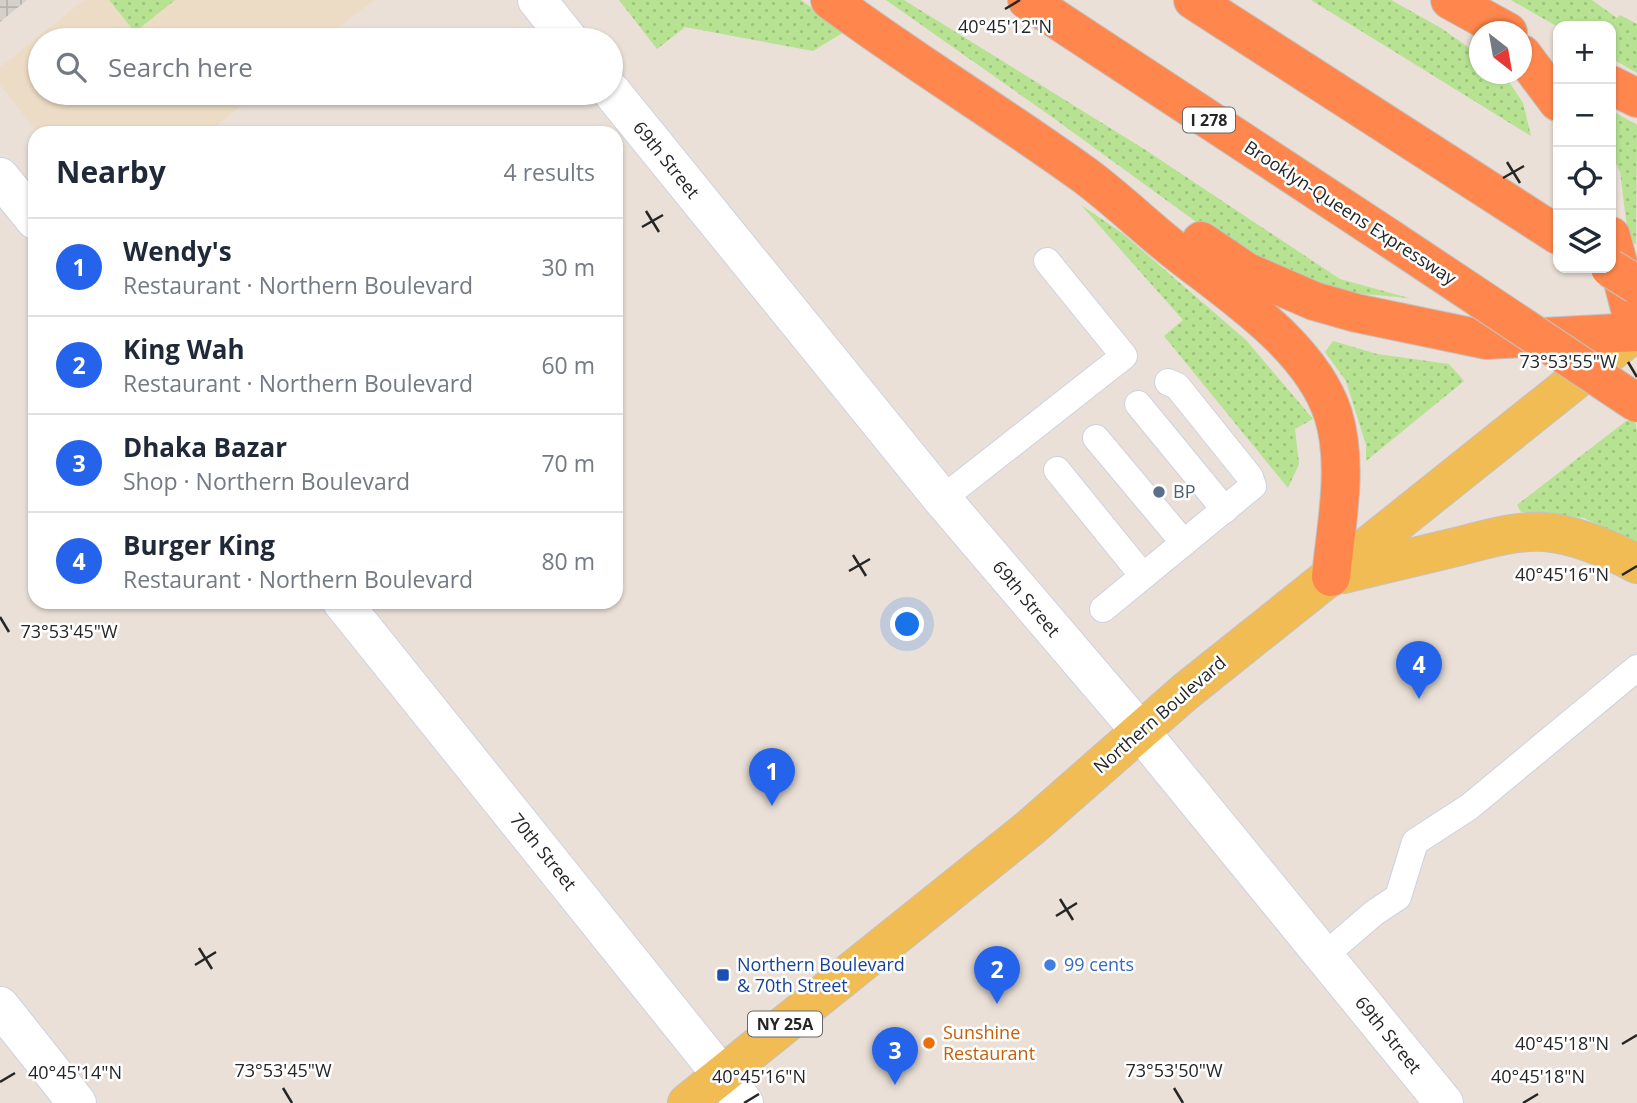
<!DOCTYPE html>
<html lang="en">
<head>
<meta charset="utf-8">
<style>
	:root { --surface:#fff; --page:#f6f6f7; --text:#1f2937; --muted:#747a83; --line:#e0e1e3; --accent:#2563eb }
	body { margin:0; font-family:"Open Sans",sans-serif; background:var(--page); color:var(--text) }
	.controls { position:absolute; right:21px; top:21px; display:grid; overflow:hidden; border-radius:14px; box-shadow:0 2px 5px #0004 }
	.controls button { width:63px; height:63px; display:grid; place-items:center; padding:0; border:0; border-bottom:2px solid var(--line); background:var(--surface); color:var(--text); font:35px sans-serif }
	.compass { position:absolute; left:1469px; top:21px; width:63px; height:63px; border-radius:50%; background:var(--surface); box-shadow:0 2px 5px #0004; rotate:149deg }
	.you { position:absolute; left:908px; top:625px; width:24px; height:24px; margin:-18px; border:5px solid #fff; border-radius:50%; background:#1a73e8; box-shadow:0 0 0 10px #1a73e833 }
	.badge { display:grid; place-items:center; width:46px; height:46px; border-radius:50%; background:var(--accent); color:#fff; font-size:23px; font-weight:700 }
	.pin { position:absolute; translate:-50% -58px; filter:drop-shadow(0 2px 4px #0008) }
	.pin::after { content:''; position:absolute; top:37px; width:24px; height:21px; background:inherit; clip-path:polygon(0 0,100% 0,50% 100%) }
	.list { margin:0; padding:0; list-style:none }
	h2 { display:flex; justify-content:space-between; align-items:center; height:91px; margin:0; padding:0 28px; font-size:30px }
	h2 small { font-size:23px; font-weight:400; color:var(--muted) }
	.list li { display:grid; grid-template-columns:46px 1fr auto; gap:21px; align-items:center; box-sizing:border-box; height:98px; padding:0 28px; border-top:2px solid var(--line) }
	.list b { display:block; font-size:26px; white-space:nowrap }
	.list p { margin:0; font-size:23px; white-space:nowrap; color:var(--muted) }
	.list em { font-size:23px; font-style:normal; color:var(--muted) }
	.icon { flex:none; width:38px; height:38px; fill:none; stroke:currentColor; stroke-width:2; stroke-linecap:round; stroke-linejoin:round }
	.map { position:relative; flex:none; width:1637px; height:1103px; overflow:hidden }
	.search { position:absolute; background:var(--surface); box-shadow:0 2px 5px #0004; left:28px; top:28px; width:595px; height:77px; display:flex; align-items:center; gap:18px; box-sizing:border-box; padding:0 24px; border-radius:38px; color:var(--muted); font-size:26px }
	.panel { position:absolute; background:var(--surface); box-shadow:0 2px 5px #0004; left:28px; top:126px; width:595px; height:483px; border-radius:21px }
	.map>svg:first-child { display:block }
	.education { fill:#eddcc5 }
	.green { fill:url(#green-dots) }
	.plaza { fill:url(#plaza-grid) }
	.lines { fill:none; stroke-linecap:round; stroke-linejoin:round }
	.service-casing { stroke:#cdd2e0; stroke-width:28 }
	.minor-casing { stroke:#cdd2e0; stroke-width:40 }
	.primary-casing { stroke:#c2c2c2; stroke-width:40 }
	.motorway-casing { stroke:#c2c2c2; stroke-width:40 }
	.service { stroke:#fff; stroke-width:26 }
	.minor { stroke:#fff; stroke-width:38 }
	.primary { stroke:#f2bc54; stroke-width:38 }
	.motorway { stroke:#ff874d; stroke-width:38 }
	.motorway-bridge-casing { stroke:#c2c2c2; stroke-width:40; stroke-linecap:butt }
	.motorway-bridge { stroke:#ff874d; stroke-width:38 }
	.ticks { fill:none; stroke:#262626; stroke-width:2.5 }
	.service-dot { fill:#5c6f8a; stroke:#fff; stroke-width:2.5 }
	.shop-dot { fill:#3f7fe0; stroke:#fff; stroke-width:2.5 }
	.transit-dot { fill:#1a4fb4; stroke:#fff; stroke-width:2.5 }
	.food-dot { fill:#e8710a; stroke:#fff; stroke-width:2.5 }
	.labels { text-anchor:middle; stroke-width:5; stroke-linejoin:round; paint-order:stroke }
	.shield { fill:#fff; stroke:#676767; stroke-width:2 }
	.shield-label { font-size:16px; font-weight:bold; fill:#262626 }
	.street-label { font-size:18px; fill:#262626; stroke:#fff }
	.service-label { font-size:18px; fill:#4e5e75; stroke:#fff; text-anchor:start }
	.transit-label { font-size:18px; fill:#164399; stroke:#fff; text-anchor:start }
	.shop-label { font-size:18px; fill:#366cbe; stroke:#fff; text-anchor:start }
	.food-label { font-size:18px; fill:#c56008; stroke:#fff; text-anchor:start }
	.ticks-label { font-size:18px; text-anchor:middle; fill:#262626; stroke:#fff; stroke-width:5; stroke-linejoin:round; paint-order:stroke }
</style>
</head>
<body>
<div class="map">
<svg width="1637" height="1103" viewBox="0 0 1637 1103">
	<defs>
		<pattern id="green-dots" width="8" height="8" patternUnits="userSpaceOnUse" patternTransform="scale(1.75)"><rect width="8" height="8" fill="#b6e292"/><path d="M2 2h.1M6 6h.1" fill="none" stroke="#9cc27e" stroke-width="1.8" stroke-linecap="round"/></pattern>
		<pattern id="plaza-grid" width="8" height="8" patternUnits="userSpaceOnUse" patternTransform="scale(1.75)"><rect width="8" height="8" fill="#d5d0ca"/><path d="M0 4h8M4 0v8" fill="none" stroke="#b7b2ad"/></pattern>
	</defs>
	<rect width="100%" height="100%" fill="#eae0d7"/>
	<!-- education -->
	<polygon class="education" points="84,0 374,0 323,40 40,40 40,93 257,93 207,133 38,133 0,85 0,67"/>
	<!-- green -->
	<g class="green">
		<polygon points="109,0 175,0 135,32"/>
		<polygon points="619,0 801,0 844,32 813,51 685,27 657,49"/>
		<polygon points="886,0 904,0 1144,149 1340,279 1409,298 1329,291 1228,245 1052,117"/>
		<polygon points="1311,0 1391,0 1441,28 1479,55 1480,74 1504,74 1523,103 1531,136"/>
		<polygon points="1511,0 1592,0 1617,18 1620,15 1637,24 1637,73 1611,58 1611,26 1558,27"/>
		<polygon points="1611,110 1637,125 1636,244 1629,243 1620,172 1611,152"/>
		<polygon points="1081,205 1122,233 1246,340 1313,419 1295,429 1299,464 1288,488 1164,336 1183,320"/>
		<polygon points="1333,341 1377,354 1449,364 1464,381 1366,461 1366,445 1346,381 1325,352"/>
		<polygon points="1634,415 1637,430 1637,544 1584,518 1521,512 1517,505"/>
	</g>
	<!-- plaza -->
	<polygon class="plaza" points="0,0 27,0 0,22"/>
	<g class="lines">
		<!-- service casing -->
		<g class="service-casing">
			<g id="service">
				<polyline points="1138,404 1225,510"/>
				<polyline points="1096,438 1184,543"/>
				<polyline points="1057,470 1143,576"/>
				<polyline points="942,499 1124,356 1047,261"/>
				<polyline points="1103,609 1253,486 1250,477 1177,386 1168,382"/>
				<polyline points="1324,956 1374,913 1398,897 1415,842 1469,807 1637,668"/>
			</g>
		</g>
		<!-- minor casing -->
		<g class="minor-casing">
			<g id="minor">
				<polyline points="537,0 569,40"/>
				<polyline points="611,91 942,499 1140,731 1444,1103"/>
				<polyline points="0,177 35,220"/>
				<polyline points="342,602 744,1103"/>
				<polyline points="0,1006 77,1103"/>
			</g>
		</g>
		<!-- primary casing -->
		<g class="primary-casing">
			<g id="primary">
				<path d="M1343 574C1382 565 1421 555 1460 546 1486 539 1518 530 1545 532 1577 535 1609 549 1637 564"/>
				<polyline points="687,1103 1030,828 1185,692 1637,331"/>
			</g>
		</g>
		<!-- motorway casing -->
		<g class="motorway-casing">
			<g id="motorway">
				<path d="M830 0C912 61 1000 114 1083 174 1116 198 1145 227 1177 252 1230 294 1311 346 1333 414 1349 465 1336 525 1331 577"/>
				<polyline points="1027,0 1392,240"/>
				<polyline points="1193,0 1558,235"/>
				<polyline points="1450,0 1508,32"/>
				<polyline points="1522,54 1558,102"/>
				<polyline points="1611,85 1637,98"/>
				<polyline points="1611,236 1636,332"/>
				<polyline points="1201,241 1247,272 1314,301 1356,313 1486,340 1637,332"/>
			</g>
		</g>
		<!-- service -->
		<use href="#service" class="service"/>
		<!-- minor -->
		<use href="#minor" class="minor"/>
		<!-- primary -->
		<use href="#primary" class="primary"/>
		<!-- motorway -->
		<use href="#motorway" class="motorway"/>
		<!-- motorway-bridge casing -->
		<g class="motorway-bridge-casing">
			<g id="motorway-bridge">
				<polyline points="1392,240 1637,403"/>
				<polyline points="1610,268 1637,285"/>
			</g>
		</g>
		<!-- motorway-bridge -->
		<use href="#motorway-bridge" class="motorway-bridge"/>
	</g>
	<!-- ticks -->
	<path class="ticks" d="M1005 9 1020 0M1507 162 1520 183M1503 178 1524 166M646 211 659 232M642 227 663 215M1628 362 1637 377M853 555 866 576M849 571 870 559M1622 575 1637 566M0 617 9 632M1060 899 1073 920M1056 916 1077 903M199 948 212 969M195 965 216 952M1622 1044 1637 1035M0 1082 15 1073M283 1088 292 1103M1174 1088 1183 1103M744 1103 759 1094M1523 1103 1538 1094"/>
	<!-- markers -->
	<circle class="service-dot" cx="1159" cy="492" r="7"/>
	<circle class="shop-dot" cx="1050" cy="965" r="7"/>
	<rect class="transit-dot" x="716" y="968" width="14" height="14" rx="3.5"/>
	<circle class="food-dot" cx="929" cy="1043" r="7"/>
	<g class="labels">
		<!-- shield labels -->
		<g class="shield">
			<rect x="1183" y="107.5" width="52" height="25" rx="5"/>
			<rect x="748" y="1011.5" width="74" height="25" rx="5"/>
		</g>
		<g class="shield-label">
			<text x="1209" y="126">I 278</text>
			<text x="785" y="1030">NY 25A</text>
		</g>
		<!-- street labels -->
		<g class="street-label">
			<text transform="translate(666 160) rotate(51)" y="6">69th Street</text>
			<text transform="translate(1350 213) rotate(33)" y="6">Brooklyn-Queens Expressway</text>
			<text transform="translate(1026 599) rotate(50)" y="6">69th Street</text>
			<text transform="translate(1160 715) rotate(-41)" y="6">Northern Boulevard</text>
			<text transform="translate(543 852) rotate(51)" y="6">70th Street</text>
			<text transform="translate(1388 1035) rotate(51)" y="6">69th Street</text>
		</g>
		<!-- service labels -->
		<g class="service-label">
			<text x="1173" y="498">BP</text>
		</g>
		<!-- transit labels -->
		<g class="transit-label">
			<text x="737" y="971">Northern Boulevard<tspan x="737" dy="21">&amp; 70th Street</tspan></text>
		</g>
		<!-- shop labels -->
		<g class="shop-label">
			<text x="1064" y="971">99 cents</text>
		</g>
		<!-- food labels -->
		<g class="food-label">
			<text x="943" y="1039">Sunshine<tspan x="943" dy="21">Restaurant</tspan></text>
		</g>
	</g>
	<g class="ticks-label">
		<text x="1005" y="33">40°45'12"N</text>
		<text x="1568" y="368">73°53'55"W</text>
		<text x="1562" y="581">40°45'16"N</text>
		<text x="69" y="638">73°53'45"W</text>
		<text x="1562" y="1050">40°45'18"N</text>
		<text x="283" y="1077">73°53'45"W</text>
		<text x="1174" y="1077">73°53'50"W</text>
		<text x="75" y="1079">40°45'14"N</text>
		<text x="759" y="1083">40°45'16"N</text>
		<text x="1538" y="1083">40°45'18"N</text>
	</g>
</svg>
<div class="controls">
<button>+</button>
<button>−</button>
<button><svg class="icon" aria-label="locate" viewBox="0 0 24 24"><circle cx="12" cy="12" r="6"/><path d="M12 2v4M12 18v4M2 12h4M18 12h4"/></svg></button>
<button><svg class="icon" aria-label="layers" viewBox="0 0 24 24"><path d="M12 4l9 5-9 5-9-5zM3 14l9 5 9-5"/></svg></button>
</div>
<svg class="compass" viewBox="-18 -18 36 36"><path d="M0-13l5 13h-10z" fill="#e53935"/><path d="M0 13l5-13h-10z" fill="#747a83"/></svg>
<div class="you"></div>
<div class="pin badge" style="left:772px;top:806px">1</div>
<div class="pin badge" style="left:997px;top:1004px">2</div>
<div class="pin badge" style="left:895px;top:1085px">3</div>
<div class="pin badge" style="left:1419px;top:699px">4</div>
<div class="search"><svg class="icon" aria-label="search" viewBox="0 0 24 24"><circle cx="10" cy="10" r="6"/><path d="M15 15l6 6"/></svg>Search here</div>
<section class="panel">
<h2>Nearby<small>4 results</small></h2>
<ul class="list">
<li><span class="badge">1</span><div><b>Wendy's</b><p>Restaurant · Northern Boulevard</p></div><em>30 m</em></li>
<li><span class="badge">2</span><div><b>King Wah</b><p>Restaurant · Northern Boulevard</p></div><em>60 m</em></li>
<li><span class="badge">3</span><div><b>Dhaka Bazar</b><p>Shop · Northern Boulevard</p></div><em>70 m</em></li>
<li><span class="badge">4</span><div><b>Burger King</b><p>Restaurant · Northern Boulevard</p></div><em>80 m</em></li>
</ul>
</section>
</div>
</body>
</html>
